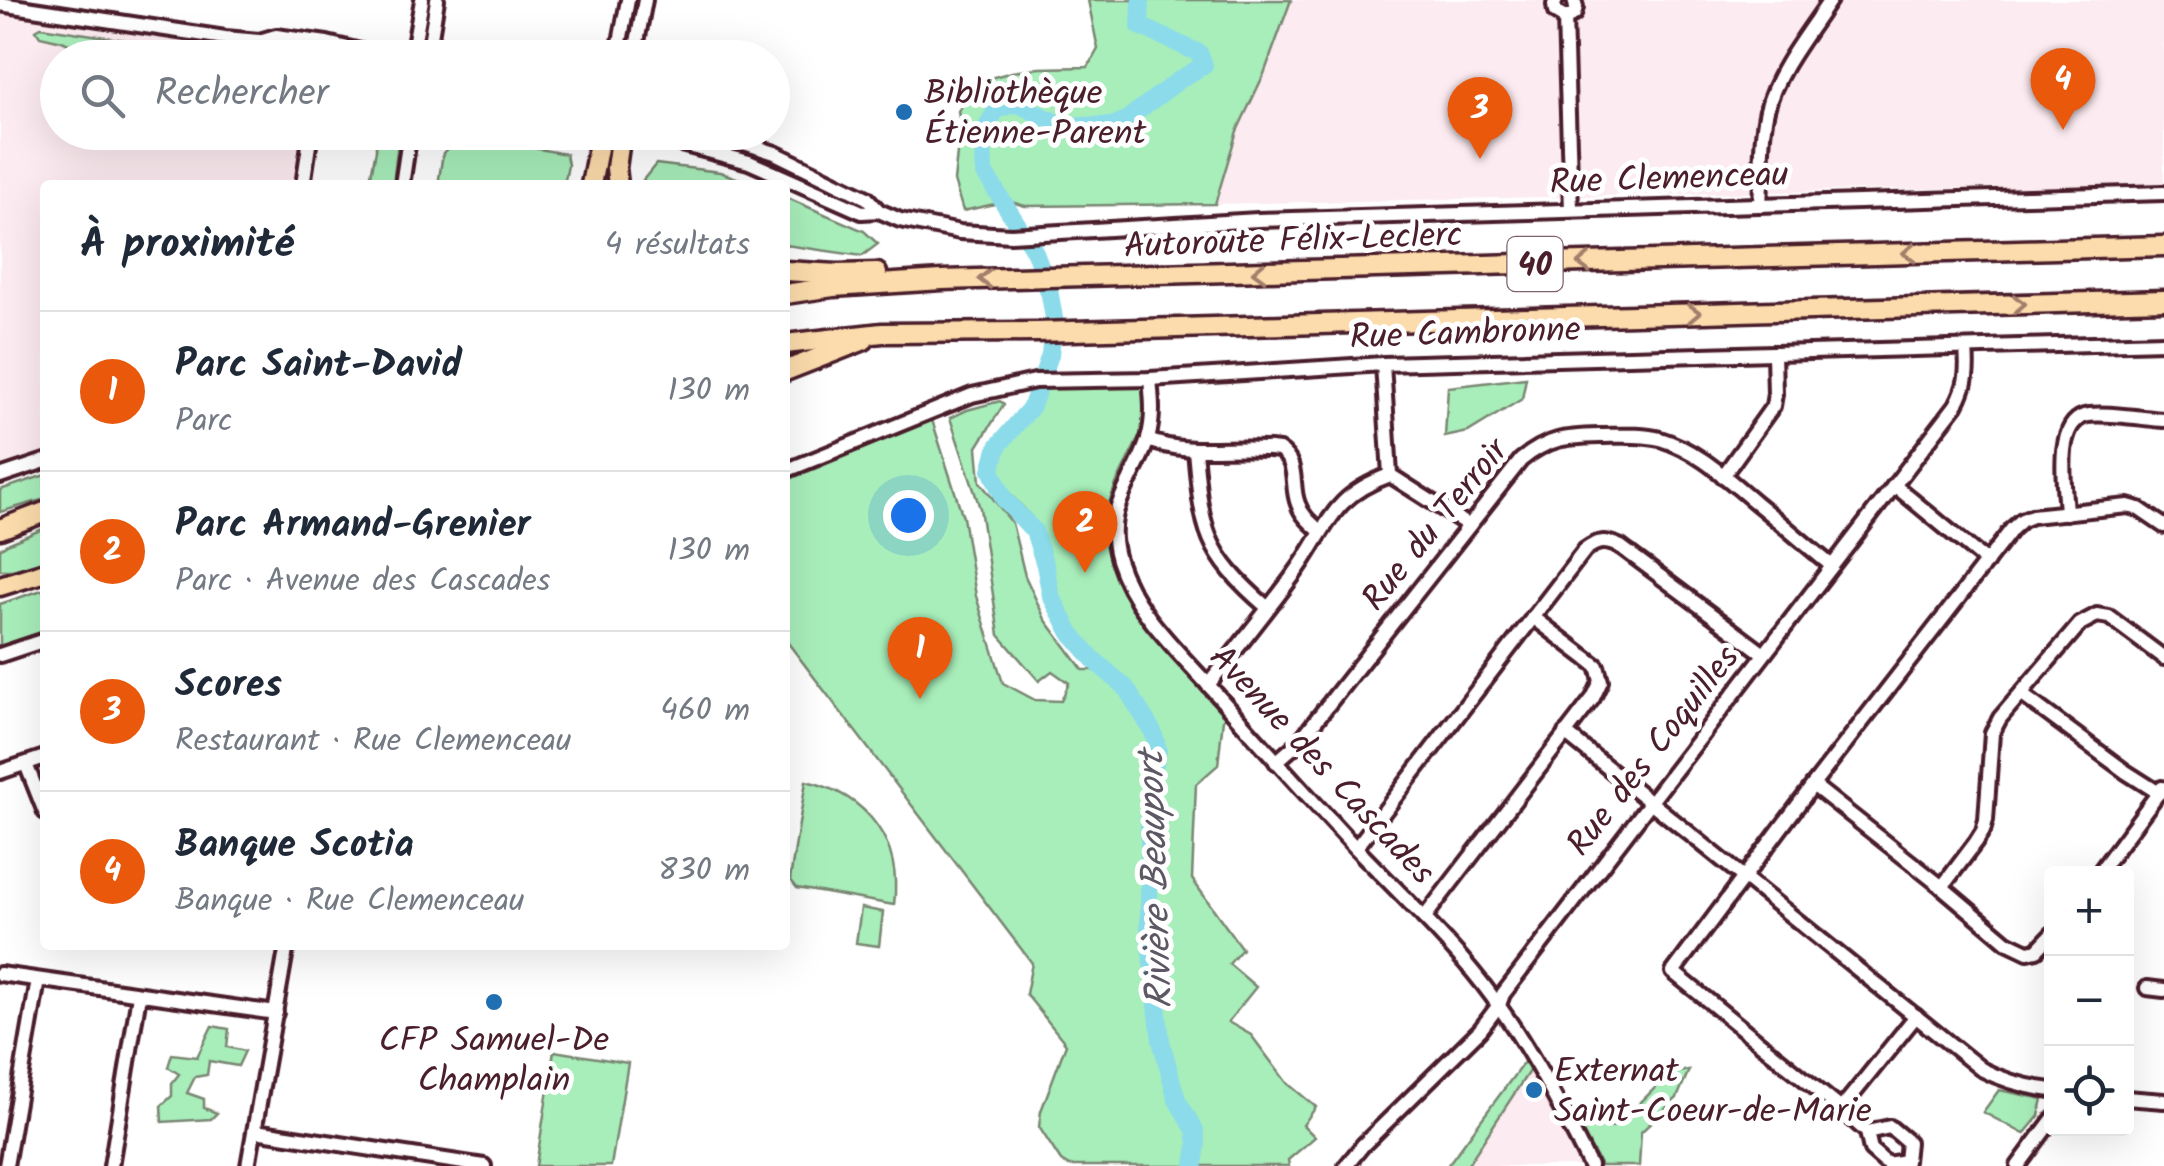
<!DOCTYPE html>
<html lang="fr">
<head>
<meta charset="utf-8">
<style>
	:root { --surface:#fff; --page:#f6f6f7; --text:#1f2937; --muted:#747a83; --line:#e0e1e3; --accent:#ea580c }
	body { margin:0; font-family:Kalam,sans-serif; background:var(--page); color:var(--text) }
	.controls { position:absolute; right:30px; bottom:30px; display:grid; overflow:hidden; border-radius:10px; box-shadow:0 10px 40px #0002 }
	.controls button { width:90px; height:90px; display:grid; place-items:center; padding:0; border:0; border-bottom:2px solid var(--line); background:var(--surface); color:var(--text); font:50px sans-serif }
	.you { position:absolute; left:908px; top:515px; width:35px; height:35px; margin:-25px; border:8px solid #fff; border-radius:50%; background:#1a73e8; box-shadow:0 0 0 15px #1a73e833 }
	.badge { display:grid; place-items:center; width:65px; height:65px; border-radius:50%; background:var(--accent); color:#fff; font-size:32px; font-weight:700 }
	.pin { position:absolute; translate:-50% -82px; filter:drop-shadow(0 2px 5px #0008) }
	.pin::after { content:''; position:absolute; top:52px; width:35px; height:30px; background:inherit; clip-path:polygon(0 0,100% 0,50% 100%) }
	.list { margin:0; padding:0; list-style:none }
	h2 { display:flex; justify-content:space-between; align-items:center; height:130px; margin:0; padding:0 40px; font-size:42px }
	h2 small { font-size:32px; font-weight:400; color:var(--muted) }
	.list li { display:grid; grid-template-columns:65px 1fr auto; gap:30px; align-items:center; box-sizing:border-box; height:160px; padding:0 40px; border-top:2px solid var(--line) }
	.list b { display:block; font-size:38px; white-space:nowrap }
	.list p { margin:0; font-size:32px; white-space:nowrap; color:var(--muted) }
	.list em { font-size:32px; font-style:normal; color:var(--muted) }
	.icon { flex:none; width:55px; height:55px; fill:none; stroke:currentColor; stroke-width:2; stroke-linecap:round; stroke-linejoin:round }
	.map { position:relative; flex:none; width:2164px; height:1166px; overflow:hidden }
	.search { position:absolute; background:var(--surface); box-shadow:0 10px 40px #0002; left:40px; top:40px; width:750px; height:110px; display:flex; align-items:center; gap:25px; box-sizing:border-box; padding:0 35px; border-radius:55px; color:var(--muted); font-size:38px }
	.panel { position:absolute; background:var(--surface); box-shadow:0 10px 40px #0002; left:40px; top:180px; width:750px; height:770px; border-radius:10px }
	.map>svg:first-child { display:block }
	.built { fill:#fcebf0 }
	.green { fill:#a8eeba; stroke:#798672; stroke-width:2.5 }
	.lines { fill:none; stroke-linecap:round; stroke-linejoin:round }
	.river { stroke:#8cdbea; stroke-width:18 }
	.minor-casing { stroke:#4a1f2b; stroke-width:20 }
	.highway-casing { stroke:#4a1f2b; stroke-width:25 }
	.minor { stroke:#fff; stroke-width:12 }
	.highway { stroke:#fcdcac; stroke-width:18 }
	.oneway { stroke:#a37e6c }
	.poi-dot { fill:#1f6fb2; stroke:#fff; stroke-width:4 }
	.labels { text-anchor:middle; stroke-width:10; stroke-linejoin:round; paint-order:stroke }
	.shield { fill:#fff; stroke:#80626b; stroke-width:2.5 }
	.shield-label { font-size:32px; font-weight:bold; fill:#4a1f2b }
	.poi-label { font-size:35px; fill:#4a1f2b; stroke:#fff; text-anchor:start }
	.street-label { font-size:35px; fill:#4a1f2b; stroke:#fff }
	.water-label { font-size:38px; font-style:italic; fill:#5e5764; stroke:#fff }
</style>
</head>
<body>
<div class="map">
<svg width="2164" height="1166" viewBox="0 0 2164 1166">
	<rect width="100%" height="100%" fill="#fff"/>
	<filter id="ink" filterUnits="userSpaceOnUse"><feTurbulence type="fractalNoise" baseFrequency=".01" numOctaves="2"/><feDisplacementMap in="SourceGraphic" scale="20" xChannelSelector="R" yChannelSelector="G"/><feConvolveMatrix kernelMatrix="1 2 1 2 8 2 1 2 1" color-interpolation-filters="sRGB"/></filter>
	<g filter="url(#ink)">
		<!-- built -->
		<g class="built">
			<polygon points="1291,0 2164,0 2164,184 1215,204 1237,131 1264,74"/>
			<polygon points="0,4 225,38 324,56 324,58 58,58 58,132 311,133 303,185 45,185 45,461 0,476"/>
			<polygon points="1535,1062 1590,1166 1467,1166"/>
		</g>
		<!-- green -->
		<g class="green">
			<polygon points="1088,0 1291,0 1264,74 1237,131 1215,204 1025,206 1008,201 963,211 954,181 960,125 958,111 979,81 1012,72 1039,68 1088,67 1098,49"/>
			<polygon points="41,27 164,46 164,57 97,57 62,41 40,36 36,30"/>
			<polygon points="376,133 399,133 393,185 369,185 376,150"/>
			<polygon points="464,135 566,154 568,165 564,185 438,185 443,153"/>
			<polygon points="656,164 720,172 756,185 647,185 643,180"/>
			<polygon points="785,197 864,231 878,244 862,256 785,245"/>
			<polygon points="1526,378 1522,399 1468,432 1445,437 1448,387"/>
			<path d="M1145 385 1147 421 1116 484 1106 511 1104 534 1116 570 1231 713 1223 719 1218 765 1196 784 1192 879 1242 949 1229 964 1256 987 1228 1022 1251 1035 1287 1083 1316 1107 1303 1125 1315 1137 1288 1160 1289 1166H1069L1061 1161 1039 1127 1041 1111 1066 1044 1026 994 1032 963 785 639V481L932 420 963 517 976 596 1003 683 1035 700 1061 701 1069 683 1052 671 1039 681 999 635 980 508 950 418 967 410 1000 401 1004 404 977 447 980 482 1012 523 1025 576 1045 619 1083 670H1106L1109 666C1096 654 1080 642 1071 627 1050 591 1056 544 1027 512 1014 497 993 483 999 460 1003 442 1018 430 1029 416 1035 408 1040 398 1046 389Z"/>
			<polygon points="45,475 45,499 0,512 0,490"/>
			<polygon points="45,528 45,562 13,570 0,570 0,549 7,544"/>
			<polygon points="45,589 45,631 0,646 0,604"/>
			<path d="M806 781C868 795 902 842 894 905L797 888 790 879Z"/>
			<polygon points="861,908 883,912 879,946 856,943"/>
			<polygon points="212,1026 229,1029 227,1047 245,1051 238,1066 209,1061 207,1075 195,1077 187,1093 204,1099 204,1108 217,1113 211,1119 162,1122 161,1106 172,1096 172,1083 179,1074 168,1067 172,1054 197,1057"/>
			<polygon points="554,1051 628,1063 611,1166 536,1166"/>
			<polygon points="1530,1054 1535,1062 1467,1166 1447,1166"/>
			<polygon points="1689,1070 1677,1098 1641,1132 1639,1166 1601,1166 1576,1120 1589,1117 1608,1128 1618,1125 1669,1074"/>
			<polygon points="1999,1090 2043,1099 2039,1116 2024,1134 1983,1112"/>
		</g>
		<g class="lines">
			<!-- river -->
			<polyline class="river" points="1141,0 1140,26 1199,53 1204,65 1179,80 1126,120 1113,126 1061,125 1016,103 996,110 983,134 984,172 1035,252 1050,295 1054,318 1050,355 1032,406 998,446 991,470 1004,499 1034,531 1045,565 1051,596 1071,633 1093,659 1126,688 1153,732 1158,750 1151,780 1149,817 1149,935 1161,1041 1177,1100 1195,1130 1197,1144 1194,1166"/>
			<!-- minor casing -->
			<g class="minor-casing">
				<g id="minor">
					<polyline points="1556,0 1554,5 1555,12 1565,18 1571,210"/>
					<polyline points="0,4 225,38 259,41 276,36 327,43 389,58"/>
					<polyline points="1565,18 1574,14 1576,7 1574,0"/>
					<polyline points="259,41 274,50 306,58"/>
					<polyline points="421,51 430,43 437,0"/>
					<polyline points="421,58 421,51 415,40 422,0"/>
					<polyline points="617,58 628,0"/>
					<polyline points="634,58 645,0"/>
					<polyline points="636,132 749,162 862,212 879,211"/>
					<polyline points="701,132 735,140 775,153 867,198 879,211 900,220 960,232 1011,235 1258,220 2164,193"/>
					<polyline points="303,185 311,132"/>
					<polyline points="402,185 410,132"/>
					<path d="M1760 205C1762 174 1760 140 1767 110 1776 72 1809 32 1830 0"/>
					<polyline points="1383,364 1390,475 1468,525"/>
					<path d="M1150 379C1152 400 1154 418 1148 439 1134 484 1102 507 1118 560 1134 611 1176 649 1211 688 1258 741 1305 793 1353 845 1393 887 1436 927 1473 972 1521 1030 1556 1098 1590 1166"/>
					<path d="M1148 440C1190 457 1235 444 1279 450 1300 464 1290 484 1298 504 1302 516 1311 523 1320 531"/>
					<path d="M1195 450C1202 531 1204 553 1268 608"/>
					<polyline points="785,471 972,395 1035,381 1150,379 1383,364 2164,342"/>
					<polyline points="0,476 45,461"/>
					<polyline points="1723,476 1773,406 1775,394 1774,353"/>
					<polyline points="1894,485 1987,562"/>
					<path d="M2066 513C2065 488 2054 426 2084 416 2099 411 2146 419 2164 420"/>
					<polyline points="0,655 45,640"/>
					<path d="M1208 685C1237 648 1267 611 1295 573 1329 527 1329 497 1390 475"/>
					<polyline points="2021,694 2126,772 2159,793"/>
					<path d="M1565 733 1981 1069C2004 1081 2025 1087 2052 1090"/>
					<path d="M1276 762 1298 743 1521 460C1548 438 1565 437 1599 436 1619 436 1641 434 1660 439 1697 450 1726 478 1755 502 1781 523 1806 545 1832 566"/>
					<polyline points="26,764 45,812"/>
					<polyline points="0,772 45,757"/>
					<polyline points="1813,785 1942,887 2007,942 2028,952 2037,950 2052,934"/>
					<path d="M1356 848 1585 550C1598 540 1605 540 1621 547L1764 654"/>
					<polyline points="2098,874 2162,788"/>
					<polyline points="1942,887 1976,842 1983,831 1986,820 1992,733 2000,718 2080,624 2097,615 2109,617 2164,658"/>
					<polyline points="1424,918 1593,698 1601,681 1597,666 1533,617"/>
					<polyline points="0,974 276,1013"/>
					<polyline points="2147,988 2164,990"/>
					<polyline points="1916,1016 1841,1109 1673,972 1813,785 2012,529 2022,520 2032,516 2128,506 2139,509 2164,526"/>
					<polyline points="2126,1098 2164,1101"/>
					<polyline points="1841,1109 1867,1132 1890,1127 1908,1142 1906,1161 1887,1164 1871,1150 1867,1132"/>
					<polyline points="255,1131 484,1166"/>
					<polyline points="6,1166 38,980"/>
					<polyline points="111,1166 139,995"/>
					<polyline points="248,1166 287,945"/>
					<path d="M1346 1166 1363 1145 1480 1030 1499 1005 1503 994 1956 405C1967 385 1968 371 1966 349"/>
					<polyline points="2018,1166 2052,1120"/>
				</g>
			</g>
			<!-- highway casing -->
			<g class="highway-casing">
				<g id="highway">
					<polyline points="591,185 601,132"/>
					<polyline points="618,185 616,168 621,132"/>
					<polyline points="785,271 837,274 877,273"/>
					<polyline points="785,294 833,287 942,280 2164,246"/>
					<polyline points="785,344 882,333 1037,332 2164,300"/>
					<polyline points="785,371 864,340"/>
					<polyline points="0,529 45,512"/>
					<polyline points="0,586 45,572"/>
				</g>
			</g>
			<!-- minor -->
			<use href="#minor" class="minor"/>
			<!-- highway -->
			<use href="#highway" class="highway"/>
		</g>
		<!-- one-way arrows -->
		<defs><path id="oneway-chevron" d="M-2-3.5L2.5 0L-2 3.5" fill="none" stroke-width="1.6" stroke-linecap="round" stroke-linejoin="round" transform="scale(2.5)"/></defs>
		<g class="oneway">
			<use href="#oneway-chevron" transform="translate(1909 253) rotate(178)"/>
			<use href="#oneway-chevron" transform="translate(1584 263) rotate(178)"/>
			<use href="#oneway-chevron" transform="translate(1259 272) rotate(178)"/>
			<use href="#oneway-chevron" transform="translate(985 279) rotate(179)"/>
			<use href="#oneway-chevron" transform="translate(2019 304) rotate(-2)"/>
			<use href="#oneway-chevron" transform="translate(1694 313) rotate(-2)"/>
		</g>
	</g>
	<!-- markers -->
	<g class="poi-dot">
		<circle cx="904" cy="112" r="10"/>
		<circle cx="494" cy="1002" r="10"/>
		<circle cx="1534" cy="1090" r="10"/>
	</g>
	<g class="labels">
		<!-- shield labels -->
		<rect class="shield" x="1507.5" y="237" width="55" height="54" rx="8"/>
		<g class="shield-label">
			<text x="1535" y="275">40</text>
		</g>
		<!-- poi labels -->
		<g class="poi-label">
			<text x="924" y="104">Bibliothèque<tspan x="924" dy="40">Étienne-Parent</tspan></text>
			<text x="494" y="1051" text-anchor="middle">CFP Samuel-De<tspan x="494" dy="40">Champlain</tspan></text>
			<text x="1554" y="1082">Externat<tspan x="1554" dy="40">Saint-Coeur-de-Marie</tspan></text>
		</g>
		<!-- street labels -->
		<g class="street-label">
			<text transform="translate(1669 177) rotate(-2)" y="12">Rue Clemenceau</text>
			<text transform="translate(1293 239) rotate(-2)" y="12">Autoroute Félix-Leclerc</text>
			<text transform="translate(1465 332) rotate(-2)" y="12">Rue Cambronne</text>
			<text transform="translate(1434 524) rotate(-51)" y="12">Rue du Terroir</text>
			<text transform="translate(1652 750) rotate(-52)" y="12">Rue des Coquilles</text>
			<text transform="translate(1323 764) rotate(47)" y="12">Avenue des Cascades</text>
		</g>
		<!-- water labels -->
		<g class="water-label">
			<text transform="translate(1154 880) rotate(-92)" y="13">Rivière Beauport</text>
		</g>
	</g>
</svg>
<div class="controls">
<button>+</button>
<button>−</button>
<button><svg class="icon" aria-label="locate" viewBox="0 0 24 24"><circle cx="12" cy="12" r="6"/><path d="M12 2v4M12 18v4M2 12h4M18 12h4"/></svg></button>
</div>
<div class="you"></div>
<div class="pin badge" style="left:920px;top:699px">1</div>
<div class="pin badge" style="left:1085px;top:573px">2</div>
<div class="pin badge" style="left:1480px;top:159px">3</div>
<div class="pin badge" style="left:2063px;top:130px">4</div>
<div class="search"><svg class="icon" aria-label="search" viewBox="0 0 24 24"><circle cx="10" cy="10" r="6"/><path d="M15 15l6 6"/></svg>Rechercher</div>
<section class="panel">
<h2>À proximité<small>4 résultats</small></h2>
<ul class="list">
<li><span class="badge">1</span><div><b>Parc Saint-David</b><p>Parc</p></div><em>130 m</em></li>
<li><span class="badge">2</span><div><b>Parc Armand-Grenier</b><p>Parc · Avenue des Cascades</p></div><em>130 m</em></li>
<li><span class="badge">3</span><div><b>Scores</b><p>Restaurant · Rue Clemenceau</p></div><em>460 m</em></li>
<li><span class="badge">4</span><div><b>Banque Scotia</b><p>Banque · Rue Clemenceau</p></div><em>830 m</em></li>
</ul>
</section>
</div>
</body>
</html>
